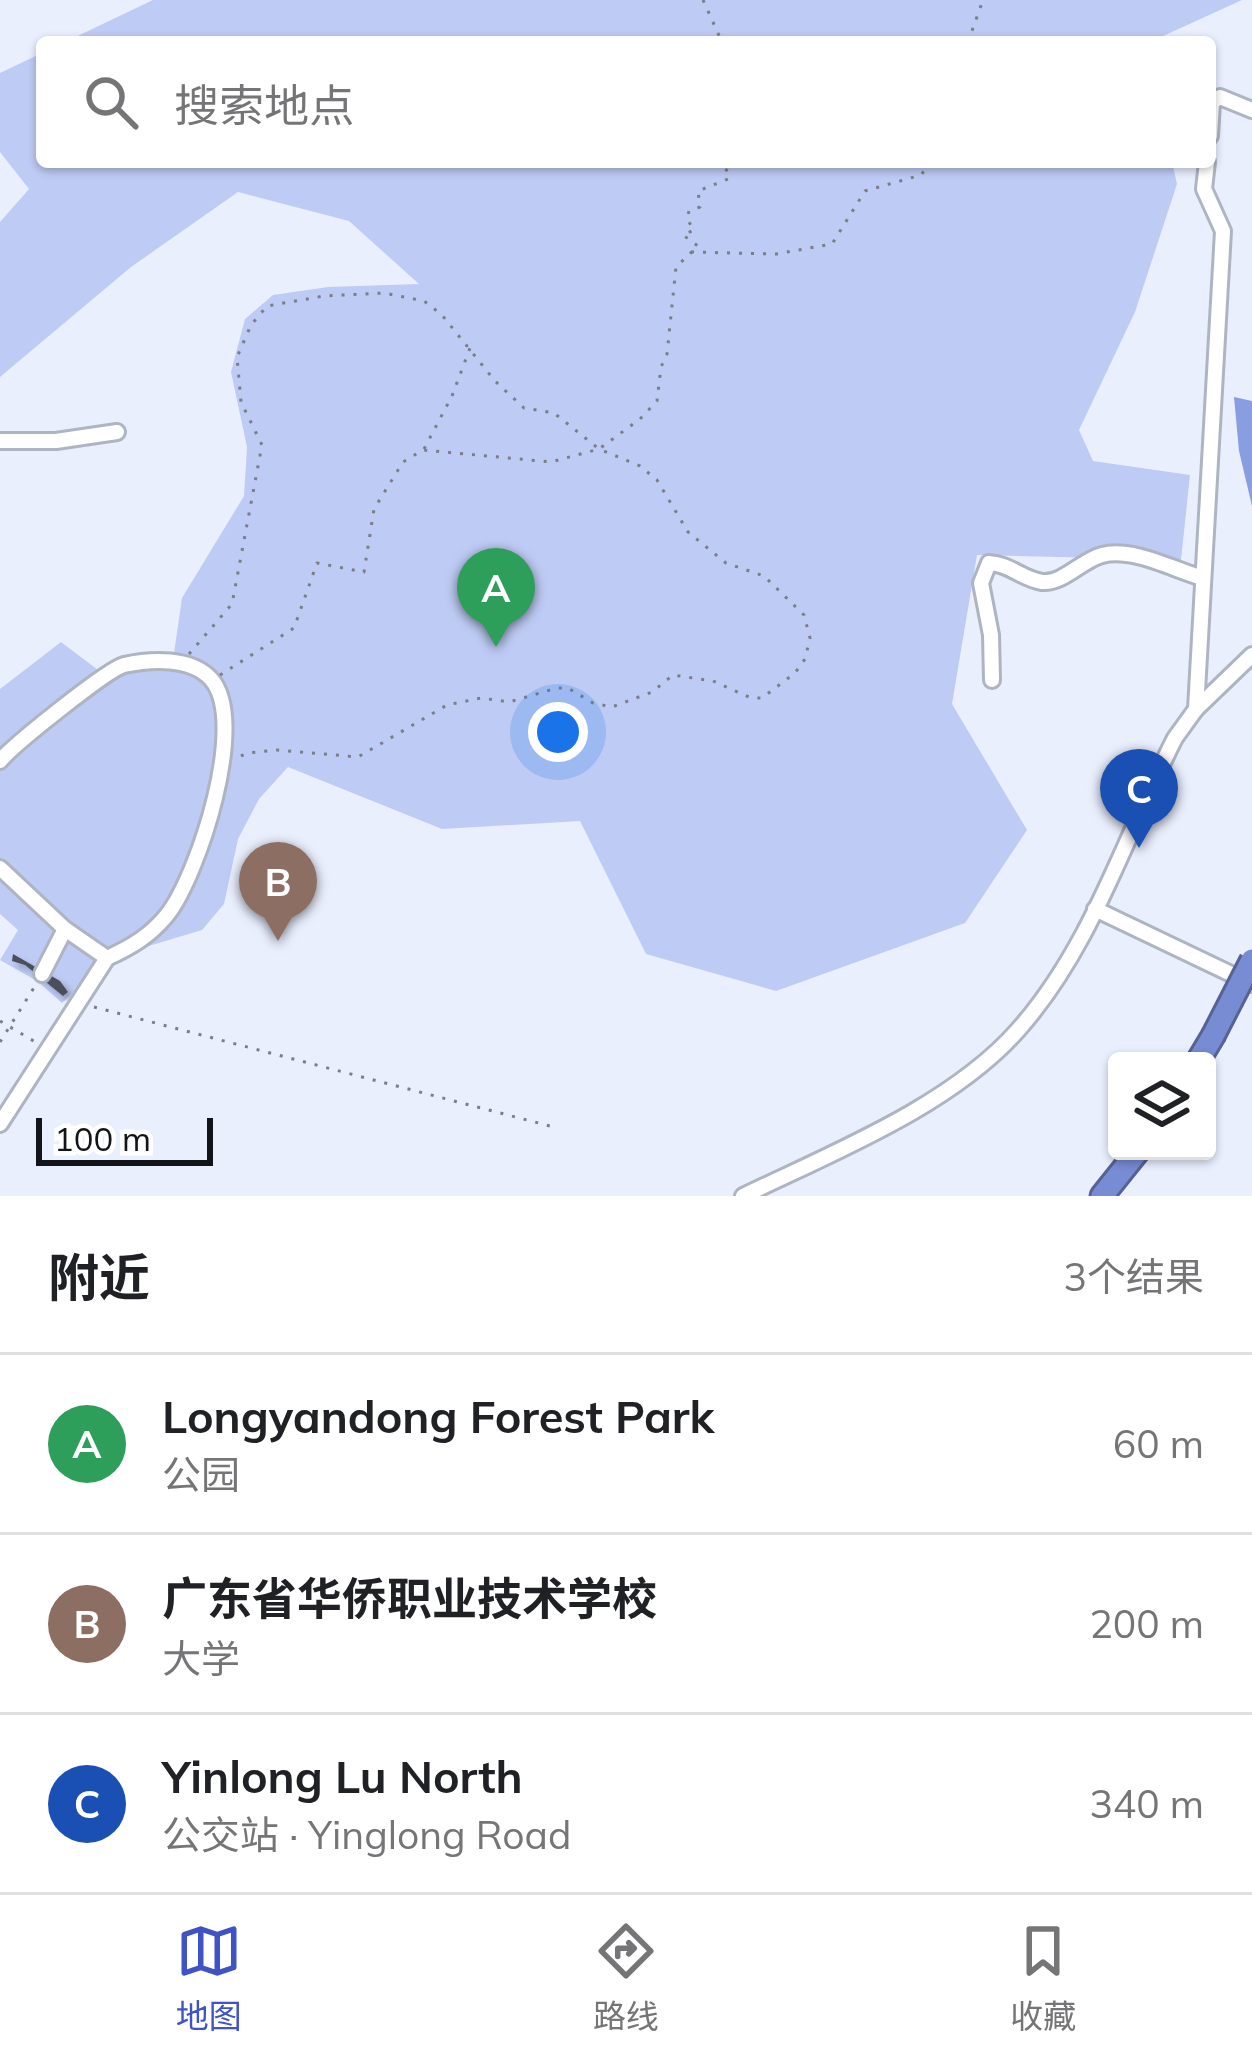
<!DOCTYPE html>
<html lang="zh">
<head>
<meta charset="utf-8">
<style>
	:root { --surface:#fff; --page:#f2f2f2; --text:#202124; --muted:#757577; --line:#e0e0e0; --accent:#3f53c6 }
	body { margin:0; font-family:Mulish,"Noto Sans SC",sans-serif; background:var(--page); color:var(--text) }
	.controls { position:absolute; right:36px; bottom:36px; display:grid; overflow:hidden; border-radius:12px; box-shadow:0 3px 9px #0004 }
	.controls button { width:108px; height:108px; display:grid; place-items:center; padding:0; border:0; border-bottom:3px solid var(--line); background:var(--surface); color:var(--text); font:60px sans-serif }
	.scale { position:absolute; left:36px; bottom:30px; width:177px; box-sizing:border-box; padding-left:12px; border:6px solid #131419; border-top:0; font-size:33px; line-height:42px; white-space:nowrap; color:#131419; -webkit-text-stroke:9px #fff; paint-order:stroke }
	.you { position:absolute; left:558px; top:732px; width:42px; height:42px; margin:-30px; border:9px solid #fff; border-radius:50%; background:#1a73e8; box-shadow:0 0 0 18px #1a73e833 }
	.badge { display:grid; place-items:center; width:78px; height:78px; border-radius:50%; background:var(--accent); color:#fff; font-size:39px; font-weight:700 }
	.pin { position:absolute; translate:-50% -99px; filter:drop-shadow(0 3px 6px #0008) }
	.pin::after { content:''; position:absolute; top:63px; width:42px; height:36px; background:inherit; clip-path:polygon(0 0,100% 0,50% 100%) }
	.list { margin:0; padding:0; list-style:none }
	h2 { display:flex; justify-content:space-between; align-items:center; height:156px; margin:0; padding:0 48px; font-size:51px }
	h2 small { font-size:39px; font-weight:400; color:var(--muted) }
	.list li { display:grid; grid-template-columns:78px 1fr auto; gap:36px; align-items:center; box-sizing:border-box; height:180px; padding:0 48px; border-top:3px solid var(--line) }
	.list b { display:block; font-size:45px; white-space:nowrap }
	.list p { margin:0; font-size:39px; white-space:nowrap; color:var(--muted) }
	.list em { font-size:39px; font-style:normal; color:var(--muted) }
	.icon { flex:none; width:66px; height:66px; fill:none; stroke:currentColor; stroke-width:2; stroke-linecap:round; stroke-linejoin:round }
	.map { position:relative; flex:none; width:1252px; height:1196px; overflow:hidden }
	.search { position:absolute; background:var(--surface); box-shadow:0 3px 9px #0004; left:36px; right:36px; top:36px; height:132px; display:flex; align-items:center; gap:30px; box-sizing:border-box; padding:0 42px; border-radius:12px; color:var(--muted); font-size:45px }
	.sheet { height:696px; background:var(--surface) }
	nav { display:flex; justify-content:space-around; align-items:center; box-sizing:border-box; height:168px; border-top:3px solid var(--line); background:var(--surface); font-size:33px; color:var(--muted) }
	nav a { display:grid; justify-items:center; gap:6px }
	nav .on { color:var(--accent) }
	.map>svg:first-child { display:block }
	.green { fill:#becbf5 }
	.water { fill:#899de1 }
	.building { fill:#4b4f5b; filter:url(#shadow) }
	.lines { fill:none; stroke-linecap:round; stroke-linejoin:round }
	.minor-casing { stroke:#afb4c2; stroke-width:20 }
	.highway-casing { stroke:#556293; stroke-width:27 }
	.path { stroke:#7b7e88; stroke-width:3; stroke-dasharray:3 9; stroke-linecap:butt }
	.minor { stroke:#fff; stroke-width:14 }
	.highway { stroke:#788cd4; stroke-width:21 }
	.highway-bridge-casing { stroke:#556293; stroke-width:27; stroke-linecap:butt }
	.highway-bridge { stroke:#788cd4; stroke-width:21 }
</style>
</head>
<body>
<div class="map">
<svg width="1252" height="1196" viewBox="0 0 1252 1196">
	<defs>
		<filter id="shadow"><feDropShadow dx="5.5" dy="5.5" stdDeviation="3" flood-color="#0004"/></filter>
	</defs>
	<rect width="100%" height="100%" fill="#eaeffe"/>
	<!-- green -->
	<g class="green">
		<polygon points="153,0 1242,0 1150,42 65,42"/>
		<polygon points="42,53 42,162 1172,162 1177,184 1135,312 1079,430 1093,461 1190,475 1181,560 977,555 952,704 1027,830 965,923 776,991 646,954 580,821 442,829 288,767 259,799 238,839 224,904 202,930 142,948 102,966 62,1003 37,981 0,960 18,930 0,914 0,689 61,642 102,673 125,657 174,653 182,598 244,496 247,447 231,372 245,319 273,295 328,287 419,284 349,221 238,192 131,267 0,377 0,222 29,189 0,152 0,73"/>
	</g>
	<!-- water -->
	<polygon class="water" points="1234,397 1252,401 1252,506 1239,451"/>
	<!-- building -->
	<polygon class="building" points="13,954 60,981 68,992 63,996 25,965 12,961"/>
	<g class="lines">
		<!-- minor casing -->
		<g class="minor-casing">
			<g id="minor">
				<polyline points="1210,136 1212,102 1220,97 1252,110"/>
				<polyline points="0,441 56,441 117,432"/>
				<path d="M992 680 991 635 981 583 989 563C1010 564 1022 579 1042 582 1063 584 1082 560 1102 555 1133 547 1174 570 1203 578"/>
				<polyline points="1196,709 1223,231 1204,189 1207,162"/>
				<path d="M0 761C13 745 108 669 124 665 151 659 191 657 211 679 249 721 198 876 167 915 150 936 131 947 107 958"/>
				<polyline points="0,868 65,929 107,958"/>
				<polyline points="1095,909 1252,984"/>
				<polyline points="42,974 65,929"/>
				<polyline points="0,1124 107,958"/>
				<path d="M743 1196C832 1153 951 1106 1018 1030 1092 947 1125 836 1175 738L1196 709 1252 655"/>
			</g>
		</g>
		<!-- highway casing -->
		<g class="highway-casing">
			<g id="highway">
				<polyline points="1198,1061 1213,1036"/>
				<polyline points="1102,1196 1138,1151"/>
			</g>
		</g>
		<!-- path -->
		<g class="path">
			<polyline points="703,0 722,42"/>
			<polyline points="968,42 983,0"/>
			<polyline points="691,252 776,254 832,244 865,191 921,175 931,162"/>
			<polyline points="424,449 452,396 470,348"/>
			<polyline points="189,654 232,604 262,445 241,402 237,357 251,325 267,306 324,296 384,293 424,301 442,315 495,381 524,408 554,413 599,449 640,466 657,480 688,532 726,563 764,576 804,615 810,638 805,659 795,673 762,698 751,698 713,681 673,675 652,692 612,707 593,703 568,688 557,688 509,702 481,698 447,705 358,757 277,750 248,753 236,758"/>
			<polyline points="220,675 294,628 317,563 364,572 374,509 403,462 423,450 551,462 599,449 640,419 657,401 661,367 667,354 676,267 698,246 683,235 694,230 687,219 689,211 700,207 698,191 728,179 729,172 716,162"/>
			<polyline points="94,1007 550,1126"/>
			<polyline points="0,1021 37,1043"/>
			<polyline points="0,1042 35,986"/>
		</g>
		<!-- minor -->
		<use href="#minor" class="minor"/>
		<!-- highway -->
		<use href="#highway" class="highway"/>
		<!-- highway-bridge casing -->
		<g class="highway-bridge-casing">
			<polyline id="highway-bridge" points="1213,1036 1252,960"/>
		</g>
		<!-- highway-bridge -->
		<use href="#highway-bridge" class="highway-bridge"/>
	</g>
</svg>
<div class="controls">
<button><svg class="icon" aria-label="layers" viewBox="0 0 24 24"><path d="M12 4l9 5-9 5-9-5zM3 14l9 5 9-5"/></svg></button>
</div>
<div class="scale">100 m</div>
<div class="you"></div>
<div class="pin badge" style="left:496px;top:647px;background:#2e9e5b">A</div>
<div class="pin badge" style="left:278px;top:941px;background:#8d6e63">B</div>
<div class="pin badge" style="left:1139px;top:848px;background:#1a4fb4">C</div>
<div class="search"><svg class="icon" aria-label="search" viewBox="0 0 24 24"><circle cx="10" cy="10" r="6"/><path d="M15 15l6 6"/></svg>搜索地点</div>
</div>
<section class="sheet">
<h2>附近<small>3个结果</small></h2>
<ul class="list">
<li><span class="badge" style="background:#2e9e5b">A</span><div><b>Longyandong Forest Park</b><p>公园</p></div><em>60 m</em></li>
<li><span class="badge" style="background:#8d6e63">B</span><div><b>广东省华侨职业技术学校</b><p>大学</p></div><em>200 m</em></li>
<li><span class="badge" style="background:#1a4fb4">C</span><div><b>Yinlong Lu North</b><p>公交站 · Yinglong Road</p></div><em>340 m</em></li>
</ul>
</section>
<nav>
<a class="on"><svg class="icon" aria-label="map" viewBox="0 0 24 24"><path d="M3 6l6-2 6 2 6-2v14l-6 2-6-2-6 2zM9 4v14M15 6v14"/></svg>地图</a>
<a><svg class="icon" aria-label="directions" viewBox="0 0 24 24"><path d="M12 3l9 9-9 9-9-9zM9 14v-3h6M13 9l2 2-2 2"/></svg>路线</a>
<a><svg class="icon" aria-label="saved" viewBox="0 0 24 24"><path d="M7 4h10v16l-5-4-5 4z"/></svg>收藏</a>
</nav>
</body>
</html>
